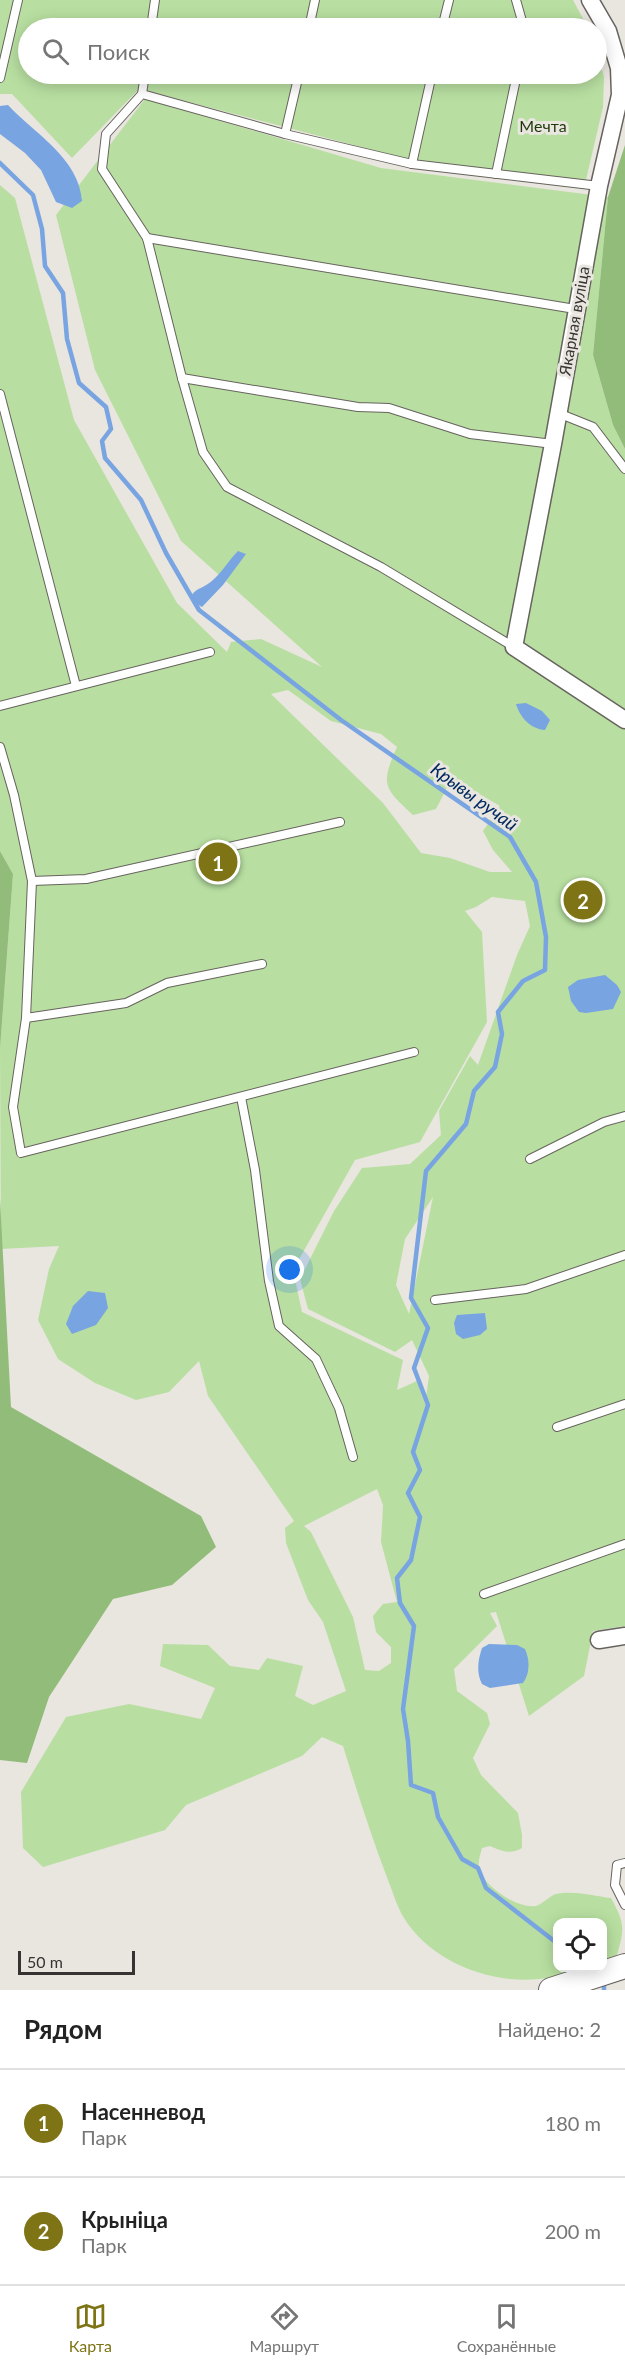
<!DOCTYPE html>
<html lang="ru">
<head>
<meta charset="utf-8">
<style>
	:root { --surface:#fff; --page:#f6f6f6; --text:#222; --muted:#767676; --line:#e0e0e0; --accent:#7e7416 }
	body { margin:0; font-family:Lato,sans-serif; background:var(--page); color:var(--text) }
	.controls { position:absolute; right:18px; bottom:18px; display:grid; overflow:hidden; border-radius:12px; box-shadow:0 3px 15px #0003 }
	.controls button { width:54px; height:54px; display:grid; place-items:center; padding:0; border:0; border-bottom:2px solid var(--line); background:var(--surface); color:var(--text); font:30px sans-serif }
	.scale { position:absolute; left:18px; bottom:15px; width:117px; box-sizing:border-box; padding-left:6px; border:3px solid #363432; border-top:0; font-size:16px; line-height:21px; white-space:nowrap; color:#363432; -webkit-text-stroke:4px #e9e5df; paint-order:stroke }
	.you { position:absolute; left:290px; top:1270px; width:21px; height:21px; margin:-15px; border:4px solid #fff; border-radius:50%; background:#1a73e8; box-shadow:0 0 0 9px #1a73e833 }
	.badge { display:grid; place-items:center; width:39px; height:39px; border-radius:50%; background:var(--accent); color:#fff; font-size:20px; font-weight:700 }
	.pin { position:absolute; translate:-50% -50%; border:3px solid #fff; box-shadow:0 2px 6px #0006 }
	.list { margin:0; padding:0; list-style:none }
	h2 { display:flex; justify-content:space-between; align-items:center; height:78px; margin:0; padding:0 24px; font-size:26px }
	h2 small { font-size:20px; font-weight:400; color:var(--muted) }
	.list li { display:grid; grid-template-columns:39px 1fr auto; gap:18px; align-items:center; box-sizing:border-box; height:108px; padding:0 24px; border-top:2px solid var(--line) }
	.list b { display:block; font-size:22px; white-space:nowrap }
	.list p { margin:0; font-size:20px; white-space:nowrap; color:var(--muted) }
	.list em { font-size:20px; font-style:normal; color:var(--muted) }
	.icon { flex:none; width:33px; height:33px; fill:none; stroke:currentColor; stroke-width:2; stroke-linecap:round; stroke-linejoin:round }
	.map { position:relative; flex:none; width:625px; height:1990px; overflow:hidden }
	.search { position:absolute; background:var(--surface); box-shadow:0 3px 15px #0003; left:18px; right:18px; top:18px; height:66px; display:flex; align-items:center; gap:15px; box-sizing:border-box; padding:0 21px; border-radius:33px; color:var(--muted); font-size:22px }
	.sheet { height:294px; background:var(--surface) }
	nav { display:flex; justify-content:space-around; align-items:center; box-sizing:border-box; height:84px; border-top:2px solid var(--line); background:var(--surface); font-size:16px; color:var(--muted) }
	nav a { display:grid; justify-items:center; gap:3px }
	nav .on { color:var(--accent) }
	.map>svg:first-child { display:block }
	.green { fill:#b8dfa1; fill-rule:evenodd }
	.forest { fill:#92bc79 }
	.water { fill:#79a4e2 }
	.lines { fill:none; stroke-linecap:round; stroke-linejoin:round }
	.stream { stroke:#79a4e2; stroke-width:4.5 }
	.lane-casing { stroke:#67635e; stroke-width:10 }
	.street-casing { stroke:#67635e; stroke-width:19 }
	.secondary-casing { stroke:#67635e; stroke-width:26 }
	.lane { stroke:#fff; stroke-width:8 }
	.street { stroke:#fff; stroke-width:16 }
	.secondary { stroke:#fff; stroke-width:24 }
	.labels { text-anchor:middle; stroke-width:6; stroke-linejoin:round; paint-order:stroke }
	.park-label { font-size:16px; fill:#1d3707; stroke:#e9e5df }
	.street-label { font-size:16px; fill:#363432; stroke:#e9e5df }
	.water-label { font-size:18px; font-style:italic; fill:#012a60; stroke:#e9e5df }
</style>
</head>
<body>
<div class="map">
<svg width="625" height="1990" viewBox="0 0 625 1990">
	<rect width="100%" height="100%" fill="#e9e5df"/>
	<!-- green -->
	<g class="green">
		<polygon points="0,0 573,0 588,28 28,28 28,74 596,74 597,52 604,77 603,107 585,184 419,162 139,89 72,158 12,94 0,94"/>
		<path d="M145 99 381 168 608 197 593 355 613 425 625 449V1626L593 1631 584 1676 529 1716 496 1612 490 1613 497 1626 454 1669 457 1691 487 1713 490 1724 473 1758 481 1775 518 1813 522 1835V1848C510 1855 502 1851 490 1846L482 1848C480 1856 477 1863 480 1871 486 1887 517 1909 536 1906 543 1904 549 1896 556 1894 573 1890 594 1896 611 1898 625 1924 625 1928 616 1958L603 1962 602 1922H558V1968H583C573 1971 563 1975 552 1977 499 1988 433 1965 404 1918 397 1907 393 1892 388 1880 371 1836 357 1791 343 1746L322 1737 302 1756 186 1805 165 1830 43 1867 23 1848 21 1792 66 1717 129 1704 201 1719 215 1688 160 1666 163 1644 208 1645 230 1666 259 1670 267 1658 303 1666 295 1696 313 1705 346 1691 323 1622 308 1600 286 1543 285 1528 294 1521 208 1396 199 1361 169 1392 136 1400 95 1383 58 1359 38 1320 49 1269 59 1246 1 1249 0 1049 13 874 0 851V185L15 198 74 420 177 603 227 652 231 642 261 639 322 667 181 541 95 370 56 215ZM288 690 331 721 381 734 397 747C380 785 384 788 413 815L436 809 452 778 500 806 483 831 493 850 512 872H490L450 858 421 853 383 803 271 694ZM492 897 525 901 530 926 517 955 478 1065 470 1056 439 1111 441 1135 410 1164 362 1168 334 1211 300 1279 308 1309 395 1352 412 1340 429 1376 425 1404 417 1381 397 1390 403 1360 302 1312 293 1270 355 1160 420 1142 487 1022 482 932 465 911 476 907ZM433 1197 409 1314 396 1285 405 1239ZM377 1489 383 1505 381 1542 397 1602 383 1604 373 1616 376 1632 391 1647V1663L379 1671 365 1670 353 1617 311 1532 304 1526Z"/>
	</g>
	<!-- forest -->
	<g class="forest">
		<polygon points="625,145 625,449 613,425 593,355 608,197"/>
		<polygon points="0,851 13,874 0,1049"/>
		<polygon points="0,1199 11,1407 201,1516 216,1547 172,1585 113,1599 49,1697 27,1763 0,1760"/>
	</g>
	<!-- water -->
	<g class="water">
		<path d="M8 105C35 134 79 158 82 201L72 208 56 202 41 170 25 153 0 134V106Z"/>
		<path d="M238 551 246 554 223 585 202 607 195 603 191 596C197 587 205 588 213 580 223 571 229 560 238 551Z"/>
		<path d="M526 703 542 711 550 720 545 730C530 729 520 717 516 704Z"/>
		<polygon points="605,975 617,985 621,992 613,1009 586,1013 579,1012 571,1001 568,987 578,980"/>
		<polygon points="88,1291 105,1293 108,1308 96,1325 72,1334 66,1324 73,1306"/>
		<polygon points="485,1313 487,1329 480,1335 463,1339 456,1334 454,1323 457,1315"/>
		<path d="M489 1644 517 1645 525 1649C530 1660 530 1674 523 1683L490 1688 482 1684C476 1672 478 1660 482 1648Z"/>
	</g>
	<g class="lines">
		<!-- stream -->
		<g class="stream">
			<polyline points="0,163 33,195 42,229 45,266 63,293 67,339 79,383 106,407 111,429 102,441 105,458 141,500 166,553 199,610 341,720 510,837 536,882 546,937 545,970 523,981 498,1012 502,1034 495,1067 474,1091 466,1124 426,1171 411,1298 428,1328 414,1368 428,1405 413,1452 420,1470 408,1493 420,1517 411,1560 397,1578 400,1603 414,1626 403,1709 408,1741 411,1785 433,1793 438,1817 462,1859 478,1868 486,1888 558,1944"/>
			<polyline points="604,1990 604,1986"/>
		</g>
		<!-- lane casing -->
		<g class="lane-casing">
			<g id="lane">
				<polyline points="516,0 524,28"/>
				<polyline points="151,28 155,0"/>
				<polyline points="309,28 315,0"/>
				<polyline points="442,28 449,0"/>
				<polyline points="0,78 18,0"/>
				<polyline points="142,94 145,74"/>
				<polyline points="285,134 299,74"/>
				<polyline points="412,164 432,74"/>
				<polyline points="496,174 517,74"/>
				<polyline points="147,238 575,309"/>
				<polyline points="182,378 358,407 389,408 470,434 553,444"/>
				<polyline points="0,394 76,686"/>
				<polyline points="558,413 593,427 625,469"/>
				<polyline points="514,647 381,567 227,487 203,452 182,378 147,238 102,169 106,134 142,94 285,134 412,164 599,186"/>
				<polyline points="0,706 210,652"/>
				<polyline points="0,747 14,795 32,881 26,1018 126,1003 167,983 262,964"/>
				<polyline points="32,881 86,879 340,822"/>
				<polyline points="26,1018 13,1107 21,1153 414,1052"/>
				<polyline points="241,1097 255,1170 269,1281 279,1326 316,1359 339,1408 353,1457"/>
				<polyline points="530,1159 604,1122 625,1116"/>
				<polyline points="435,1300 526,1289 625,1255"/>
				<polyline points="557,1427 625,1404"/>
				<polyline points="484,1594 625,1544"/>
				<polyline points="625,1863 617,1865 615,1885 625,1905"/>
			</g>
		</g>
		<!-- street casing -->
		<g class="street-casing">
			<g id="street">
				<polyline points="590,0 608,31 619,68 620,95 599,186 553,444 514,647 625,720"/>
				<polyline points="599,1640 625,1636"/>
			</g>
		</g>
		<!-- secondary casing -->
		<g class="secondary-casing">
			<polyline id="secondary" points="551,1990 625,1966"/>
		</g>
		<!-- lane -->
		<use href="#lane" class="lane"/>
		<!-- street -->
		<use href="#street" class="street"/>
		<!-- secondary -->
		<use href="#secondary" class="secondary"/>
	</g>
	<g class="labels">
		<!-- park labels -->
		<g class="park-label">
			<text x="543" y="132">Мечта</text>
		</g>
		<!-- street labels -->
		<g class="street-label">
			<text transform="translate(574 321) rotate(-80)" y="6">Якарная вуліца</text>
		</g>
		<!-- water labels -->
		<g class="water-label">
			<text transform="translate(474 797) rotate(36)" y="6">Крывы ручай</text>
		</g>
	</g>
</svg>
<div class="controls">
<button><svg class="icon" aria-label="locate" viewBox="0 0 24 24"><circle cx="12" cy="12" r="6"/><path d="M12 2v4M12 18v4M2 12h4M18 12h4"/></svg></button>
</div>
<div class="scale">50 m</div>
<div class="you"></div>
<div class="pin badge" style="left:218px;top:862px">1</div>
<div class="pin badge" style="left:583px;top:900px">2</div>
<div class="search"><svg class="icon" aria-label="search" viewBox="0 0 24 24"><circle cx="10" cy="10" r="6"/><path d="M15 15l6 6"/></svg>Поиск</div>
</div>
<section class="sheet">
<h2>Рядом<small>Найдено: 2</small></h2>
<ul class="list">
<li><span class="badge">1</span><div><b>Насенневод</b><p>Парк</p></div><em>180 m</em></li>
<li><span class="badge">2</span><div><b>Крыніца</b><p>Парк</p></div><em>200 m</em></li>
</ul>
</section>
<nav>
<a class="on"><svg class="icon" aria-label="map" viewBox="0 0 24 24"><path d="M3 6l6-2 6 2 6-2v14l-6 2-6-2-6 2zM9 4v14M15 6v14"/></svg>Карта</a>
<a><svg class="icon" aria-label="directions" viewBox="0 0 24 24"><path d="M12 3l9 9-9 9-9-9zM9 14v-3h6M13 9l2 2-2 2"/></svg>Маршрут</a>
<a><svg class="icon" aria-label="saved" viewBox="0 0 24 24"><path d="M7 4h10v16l-5-4-5 4z"/></svg>Сохранённые</a>
</nav>
</body>
</html>
